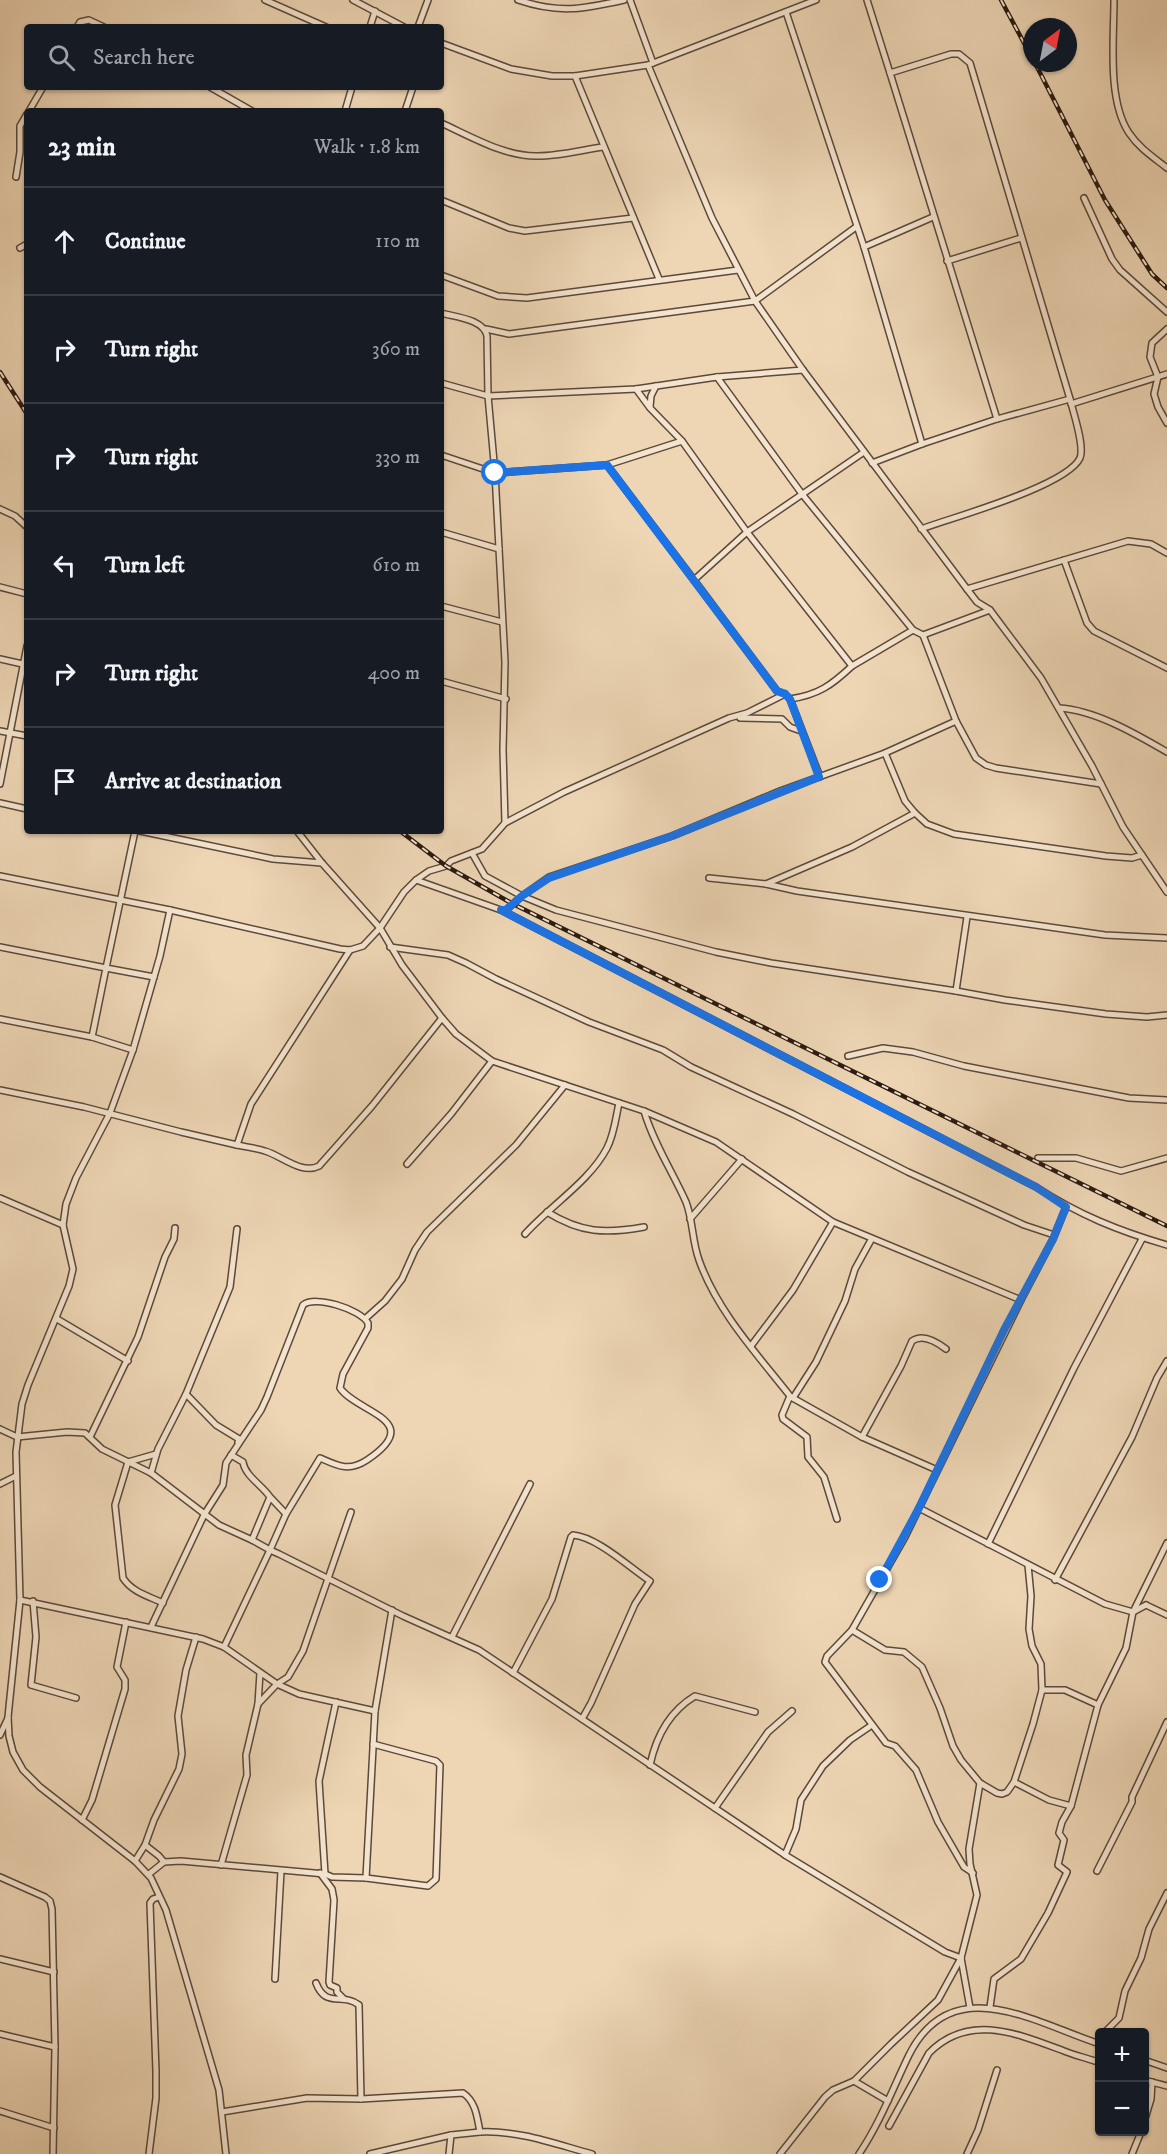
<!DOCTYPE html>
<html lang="en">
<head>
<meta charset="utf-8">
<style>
	:root { --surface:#171b24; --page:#20242c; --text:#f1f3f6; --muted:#9ea1a6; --line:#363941 }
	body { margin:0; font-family:"IM FELL DW Pica",serif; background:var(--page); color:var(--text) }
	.controls { position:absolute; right:18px; bottom:18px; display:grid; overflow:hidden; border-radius:6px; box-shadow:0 2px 4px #0004 }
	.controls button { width:54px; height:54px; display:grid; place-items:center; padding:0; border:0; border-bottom:2px solid var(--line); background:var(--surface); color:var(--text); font:30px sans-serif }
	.compass { position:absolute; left:1023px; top:18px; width:54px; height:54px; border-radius:50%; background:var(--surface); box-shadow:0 2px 4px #0004; rotate:32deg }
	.stop { position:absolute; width:18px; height:18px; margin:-14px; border:4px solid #1a73e8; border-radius:50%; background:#fff }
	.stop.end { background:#1a73e8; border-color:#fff; box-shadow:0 2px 6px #0008 }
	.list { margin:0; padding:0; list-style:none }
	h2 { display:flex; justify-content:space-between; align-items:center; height:78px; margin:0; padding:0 24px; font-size:26px }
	h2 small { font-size:20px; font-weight:400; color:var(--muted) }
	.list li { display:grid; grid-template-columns:39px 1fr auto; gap:18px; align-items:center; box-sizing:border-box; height:108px; padding:0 24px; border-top:2px solid var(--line) }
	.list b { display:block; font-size:22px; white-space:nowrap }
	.list em { font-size:20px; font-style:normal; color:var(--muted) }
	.icon { flex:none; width:33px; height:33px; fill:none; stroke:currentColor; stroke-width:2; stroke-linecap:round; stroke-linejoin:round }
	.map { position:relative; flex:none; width:1167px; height:2154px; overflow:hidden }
	.search { position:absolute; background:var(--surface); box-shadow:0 2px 4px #0004; left:24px; top:24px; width:420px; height:66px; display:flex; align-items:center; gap:15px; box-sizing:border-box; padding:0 21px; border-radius:6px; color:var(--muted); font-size:22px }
	.panel { position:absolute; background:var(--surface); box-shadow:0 2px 4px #0004; left:24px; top:108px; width:420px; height:726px; border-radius:6px }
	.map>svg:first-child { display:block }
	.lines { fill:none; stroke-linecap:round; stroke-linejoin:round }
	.street-casing { stroke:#5c4939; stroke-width:8 }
	.street { stroke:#f4e4cf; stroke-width:5 }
	.rail-casing { stroke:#2b1a10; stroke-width:4.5 }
	.rail { stroke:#f4e4cf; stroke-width:2; stroke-dasharray:7; stroke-linecap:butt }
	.route { stroke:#1a73e8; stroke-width:8 }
</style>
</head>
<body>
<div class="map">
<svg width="1167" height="2154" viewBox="0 0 1167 2154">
	<rect width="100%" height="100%" fill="#eed6b5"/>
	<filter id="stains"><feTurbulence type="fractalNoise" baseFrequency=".00333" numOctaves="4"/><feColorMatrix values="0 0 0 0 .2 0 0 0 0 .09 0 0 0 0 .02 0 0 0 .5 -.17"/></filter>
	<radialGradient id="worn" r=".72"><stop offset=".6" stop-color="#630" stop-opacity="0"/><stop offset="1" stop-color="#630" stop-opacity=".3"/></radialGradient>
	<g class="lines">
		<!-- street casing -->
		<g class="street-casing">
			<g id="street">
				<polyline points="265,0 326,27"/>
				<polyline points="353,0 404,27"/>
				<path d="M518 0C559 14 583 9 624 0"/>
				<polyline points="630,0 653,63"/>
				<path d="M867 0 890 73 951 54H959L970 63 1070 399C1073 412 1085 446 1080 458 1067 486 954 517 921 529"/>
				<path d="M1114 0C1114 39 1107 100 1129 133 1139 148 1153 157 1167 168"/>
				<polyline points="786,12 864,247 922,444"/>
				<polyline points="77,27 80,22 89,20 104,27"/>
				<polyline points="370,27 375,11"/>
				<polyline points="418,27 428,0"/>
				<polyline points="441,43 511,69 552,76 575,76 648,65 816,0"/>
				<polyline points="648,65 712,218 755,301 803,370 967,589 977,602 990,610 1041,678 1092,766 1123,827 1167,892"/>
				<polyline points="575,76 659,279"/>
				<polyline points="210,87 252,111"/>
				<polyline points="29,111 43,87"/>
				<polyline points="345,111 352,87"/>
				<polyline points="405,111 413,87"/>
				<path d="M441 123C470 136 505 157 538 156 559 156 582 150 603 147"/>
				<polyline points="16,177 20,152 20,126 27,114"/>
				<polyline points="1084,198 1112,259 1120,270 1167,312"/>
				<polyline points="441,200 509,228 525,231 633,218"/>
				<polyline points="864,247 933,217"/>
				<polyline points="20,248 27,244"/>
				<polyline points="947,261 1021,238"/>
				<polyline points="441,275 498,296 527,298 738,270"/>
				<path d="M441 313C455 317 484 319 487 336L488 396 495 473 505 662 503 750 505 823"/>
				<polyline points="486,329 509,334 755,301 856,227"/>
				<polyline points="1167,329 1152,343 1150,357 1158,377 1154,394 1158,407 1167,423"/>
				<polyline points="717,377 802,494 913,630"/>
				<polyline points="441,383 488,396 636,389 717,377 803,370"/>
				<polyline points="636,389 650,408 682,441"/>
				<polyline points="1071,404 1167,374"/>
				<polyline points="650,407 651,396 656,386"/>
				<polyline points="997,419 1070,399"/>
				<polyline points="441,455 495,473 607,465 682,441 747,532 852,666 913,630 923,635 990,610"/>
				<polyline points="872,463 922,444 997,419 890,73"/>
				<polyline points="607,465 694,580 747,532 864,452"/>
				<polyline points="0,509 15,516 27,527"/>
				<polyline points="441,532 499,549"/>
				<polyline points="1064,560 1087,623 1094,631 1167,668"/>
				<path d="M694 580 777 691 785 694 790 699C818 695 832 685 852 666"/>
				<polyline points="0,587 27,594"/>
				<polyline points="967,589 1128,541 1151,544 1167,553"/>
				<polyline points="441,606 502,622"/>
				<polyline points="923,635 956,721 976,758 986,765 996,768 1101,784"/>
				<polyline points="0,659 27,665"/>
				<polyline points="441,681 506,699"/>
				<polyline points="790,699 820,777"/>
				<path d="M1059 708C1095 710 1136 734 1167 752"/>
				<polyline points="740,718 782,719 790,727 801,731"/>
				<polyline points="956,721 885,753 780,791 672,836 549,877 522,896 556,910 716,952 771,963 956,991 1005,1000 1106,1014 1147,1017 1167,1015"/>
				<polyline points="0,731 27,736"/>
				<polyline points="0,784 27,646"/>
				<polyline points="0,803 27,809"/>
				<polyline points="915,813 927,824 954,834 1106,856 1132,858 1142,855"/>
				<polyline points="135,831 106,968 154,977"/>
				<polyline points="140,831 273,859 322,863"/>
				<polyline points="297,831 322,863 380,928 402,965 442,1018 456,1034 492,1061 644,1111 716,1142 833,1222 1021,1300 905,1537 852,1630 827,1656 825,1662 886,1743 895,1746 916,1770 938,1822 964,1867 973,1873"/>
				<polyline points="472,853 485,876 522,896 506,910 501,910"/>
				<polyline points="0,876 170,910 340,949 350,950 363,946 380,928 404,892 416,880 429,871 446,866 451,861 482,849 505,823 564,792 729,718 747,713 785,694"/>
				<polyline points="709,878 766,884 852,847 915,813 905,801 885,753"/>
				<path d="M416 880 501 910 1036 1187C1079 1215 1119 1231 1167 1245"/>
				<polyline points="766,884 797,891 1105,935 1167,938"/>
				<polyline points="170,910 160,956 133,1050 110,1113 76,1178 66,1204 63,1225 73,1269 69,1286 28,1385 22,1404 16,1452 20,1600 8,1717 9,1736 13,1752 23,1770 40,1787 135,1861 151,1878 166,1910 219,2090 226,2154"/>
				<polyline points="0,947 106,968 92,1037"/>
				<polyline points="390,947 448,955 466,963 496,979 589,1022 663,1050 691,1067 793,1114 908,1172 1024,1225 1054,1235"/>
				<polyline points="956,991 967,917"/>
				<polyline points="0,1019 92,1037 133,1050"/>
				<polyline points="848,1056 883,1048 913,1052 964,1066 1129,1098 1167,1100"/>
				<polyline points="0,1090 84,1107 181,1132 237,1145 251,1104 350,950"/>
				<path d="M644 1111C654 1144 672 1171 686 1202 693 1220 692 1241 699 1260 717 1311 757 1354 790 1396L782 1415 783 1419 807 1437 808 1457 824 1477 837 1519"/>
				<path d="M237 1145C246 1147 256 1148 265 1151 282 1156 302 1175 319 1166L372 1106 442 1018"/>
				<polyline points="1038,1158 1076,1158 1121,1171 1167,1158"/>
				<polyline points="407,1164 451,1114 492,1061"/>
				<polyline points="0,1198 63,1225"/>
				<path d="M547 1212C581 1233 605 1234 644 1227"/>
				<polyline points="690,1219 742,1159"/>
				<path d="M525 1234C550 1206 590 1181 607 1148 614 1135 616 1117 619 1103"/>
				<polyline points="1021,1300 1053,1239 1066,1207"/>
				<polyline points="366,1318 385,1301 402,1279 415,1250 427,1232 516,1145 565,1085"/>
				<polyline points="57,1319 128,1361"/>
				<polyline points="751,1346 793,1290 833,1222"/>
				<polyline points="186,1394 216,1425 239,1439 238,1442"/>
				<polyline points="791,1397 862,1437 937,1470"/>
				<polyline points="793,1398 816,1362 845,1301 855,1269 871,1240"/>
				<polyline points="0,1429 17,1437 67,1432 85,1433 102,1449 151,1473 219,1525 252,1540"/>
				<polyline points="90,1437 138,1337 165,1257 174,1239 175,1228"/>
				<path d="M862 1437 901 1366 912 1341C923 1333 937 1342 946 1349"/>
				<path d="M156 1454 128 1462 115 1505 123 1578C132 1592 148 1596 163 1603"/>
				<path d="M231 1455 243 1462C245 1476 262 1485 270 1497L252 1540 270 1550 286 1514 270 1497"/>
				<polyline points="151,1473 158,1449 186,1394 230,1287 237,1229"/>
				<polyline points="0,1484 16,1476"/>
				<polyline points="919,1508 1105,1604 1133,1612 1146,1605"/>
				<polyline points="988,1544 1074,1368 1142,1239"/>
				<polyline points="1028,1565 1031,1596 1029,1629 1032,1646 1041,1664 1042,1690 1065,1690 1098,1705"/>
				<polyline points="1055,1580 1132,1437 1157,1378 1167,1361"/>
				<polyline points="20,1600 203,1639 224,1647 270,1550 279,1554 403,1616 479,1650 785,1855 945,1952 961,1958"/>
				<polyline points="33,1601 36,1637 31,1685 76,1698"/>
				<polyline points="1146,1605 1167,1615"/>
				<path d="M151 1627 204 1515 223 1485 226 1463 261 1410 267 1397 303 1305C315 1295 360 1309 368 1323V1328L343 1374 340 1388C357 1413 427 1420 367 1460 349 1472 338 1466 320 1458L286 1514"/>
				<polyline points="852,1630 885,1650 904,1652 922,1667 940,1708 953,1746 961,1760 980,1783 997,1793 1002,1794 1007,1792 1014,1782 1033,1724 1042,1690"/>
				<polyline points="452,1637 530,1484"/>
				<polyline points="224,1647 277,1684 299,1694 375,1711"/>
				<path d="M513 1673 552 1599 571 1537 573 1535C597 1537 629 1567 650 1581L635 1604 591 1703 582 1719"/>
				<polyline points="258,1704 277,1684 288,1677 303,1651 351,1512"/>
				<polyline points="0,1735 8,1718"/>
				<path d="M650 1765C656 1737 670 1711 695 1696L755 1712"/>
				<polyline points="1014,1782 1049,1800 1071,1806"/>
				<polyline points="715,1808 768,1732 792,1711"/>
				<polyline points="82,1820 92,1800 125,1689 125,1680 117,1667 126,1622"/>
				<polyline points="145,1845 159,1856 164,1862"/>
				<polyline points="785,1855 796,1829 801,1800 823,1766 850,1740 872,1725"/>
				<polyline points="135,1861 145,1845 154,1820 179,1769 182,1754 178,1716 186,1670 196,1637"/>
				<polyline points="221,1865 247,1775 246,1755 258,1704 260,1673"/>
				<polyline points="1097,1871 1132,1802 1132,1797 1167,1722"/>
				<polyline points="320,1873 332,1889 334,1900 329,1982 330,1985 337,1988 337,1992 344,1999"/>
				<polyline points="149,1874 164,1862 181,1861 325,1874 332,1877 366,1878 428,1886 436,1879 440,1765 436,1761 373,1744"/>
				<polyline points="325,1874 319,1781 336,1702"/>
				<polyline points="0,1877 45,1897 50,1901 52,1909 55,2047 53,2154"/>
				<polyline points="366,1878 375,1711 392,1610"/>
				<polyline points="961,1958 970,2008"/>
				<polyline points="0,1959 54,1972"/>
				<polyline points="275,1979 281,1871"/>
				<polyline points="990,2007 994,1979 1021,1959 1048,1913 1067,1872 1058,1865 1064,1840 1059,1833 1062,1822 1071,1806 1098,1705 1126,1648 1133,1612 1167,1543"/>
				<polyline points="1105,2032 1119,2018 1125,1991 1141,1958 1149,1929 1167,1893"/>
				<polyline points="0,2034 55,2047"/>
				<polyline points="1144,2060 1167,2068"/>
				<polyline points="1144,2080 1167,2086"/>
				<polyline points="854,2081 888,2101"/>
				<path d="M361 2099 463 2093C476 2102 477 2117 480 2132 518 2130 555 2144 592 2154"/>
				<polyline points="0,2111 54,2128"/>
				<path d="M222 2112 307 2098 361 2099 359 2005C342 1992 326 2009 316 1983"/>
				<polyline points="1144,2122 1151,2099 1152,2082"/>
				<path d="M889 2126 929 2053C969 2012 1018 2034 1064 2051 1076 2056 1088 2058 1100 2063"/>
				<polyline points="149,2154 156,2098 156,2071 150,1903 153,1899 159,1897"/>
				<polyline points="370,2154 451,2135 480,2132"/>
				<polyline points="449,2154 451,2135"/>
				<polyline points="780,2154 825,2097 833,2090 854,2081 891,2044 938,2000 961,1958 977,1895 970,1864 969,1849 980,1783"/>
				<path d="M859 2154C880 2123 893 2088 909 2055 952 1969 1035 2023 1100 2044"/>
				<polyline points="967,2154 978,2130 997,2070"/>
				<polyline points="1132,2154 1141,2132"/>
			</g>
		</g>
		<!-- street -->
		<use href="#street" class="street"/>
		<!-- rail casing -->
		<g class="rail-casing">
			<g id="rail">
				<polyline points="1001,0 1032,58"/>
				<polyline points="1035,63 1105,200 1152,274 1167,288"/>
				<polyline points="0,372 27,414"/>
				<polyline points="400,831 446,866 513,904 1167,1226"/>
			</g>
		</g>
		<!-- rail -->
		<use href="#rail" class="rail"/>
	</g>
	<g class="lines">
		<!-- route -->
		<polyline class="route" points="495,473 607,465 777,691 785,694 790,699 819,777 672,836 549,878 522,896 506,910 501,910 1036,1187 1066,1207 1053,1239 1004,1330 919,1508 880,1580"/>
	</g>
	<rect width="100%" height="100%" filter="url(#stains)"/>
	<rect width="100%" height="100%" fill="url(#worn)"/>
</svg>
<div class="controls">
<button>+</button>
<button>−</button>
</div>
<svg class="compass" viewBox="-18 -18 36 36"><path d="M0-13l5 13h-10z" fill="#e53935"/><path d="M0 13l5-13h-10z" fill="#9ea1a6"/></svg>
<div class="stop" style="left:495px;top:473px"></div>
<div class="stop end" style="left:880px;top:1580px"></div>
<div class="search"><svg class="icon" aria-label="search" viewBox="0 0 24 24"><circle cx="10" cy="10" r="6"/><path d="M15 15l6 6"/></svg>Search here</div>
<section class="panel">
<h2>23 min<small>Walk · 1.8 km</small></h2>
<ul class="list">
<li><svg class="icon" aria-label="ahead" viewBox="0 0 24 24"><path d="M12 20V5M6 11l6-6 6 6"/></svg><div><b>Continue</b></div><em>110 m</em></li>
<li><svg class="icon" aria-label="right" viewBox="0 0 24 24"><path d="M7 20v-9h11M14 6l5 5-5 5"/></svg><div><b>Turn right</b></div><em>360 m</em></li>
<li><svg class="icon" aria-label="right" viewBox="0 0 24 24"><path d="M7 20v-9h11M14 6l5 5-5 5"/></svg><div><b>Turn right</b></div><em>330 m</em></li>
<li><svg class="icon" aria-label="left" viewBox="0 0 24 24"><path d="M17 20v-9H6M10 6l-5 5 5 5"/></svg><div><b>Turn left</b></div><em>610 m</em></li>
<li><svg class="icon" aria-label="right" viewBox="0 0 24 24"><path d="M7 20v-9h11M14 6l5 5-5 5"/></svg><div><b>Turn right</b></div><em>400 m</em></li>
<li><svg class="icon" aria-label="arrive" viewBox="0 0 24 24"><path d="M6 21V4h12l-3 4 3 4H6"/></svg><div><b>Arrive at destination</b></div></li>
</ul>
</section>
</div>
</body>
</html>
